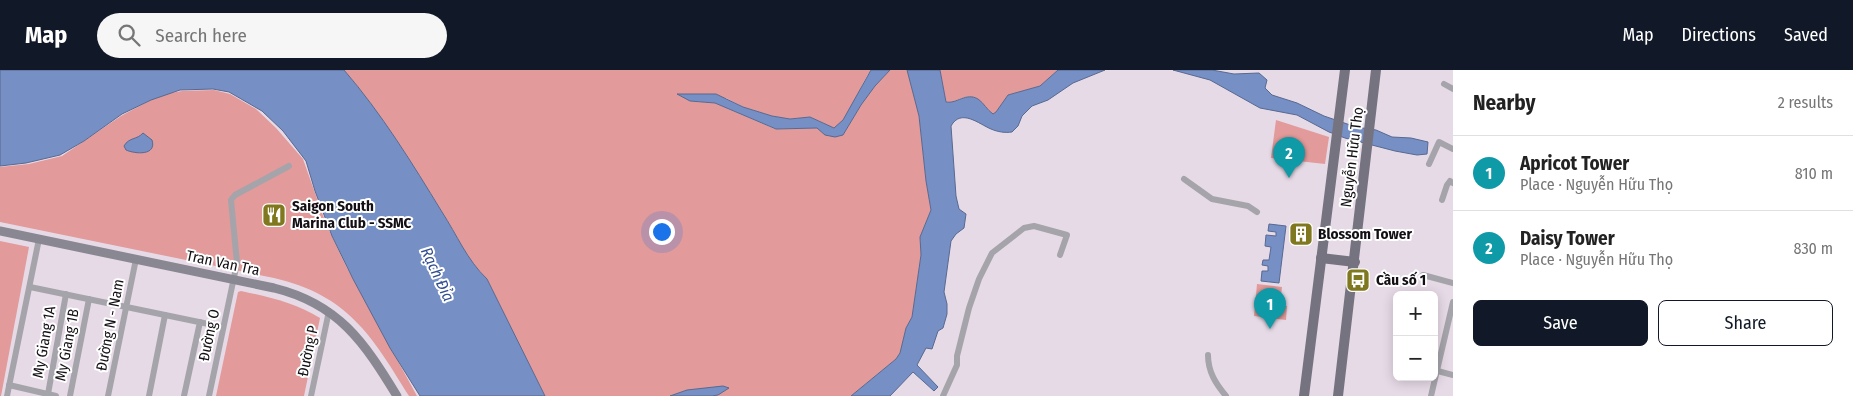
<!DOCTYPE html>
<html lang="en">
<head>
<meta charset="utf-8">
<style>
	:root { --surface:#fff; --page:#f6f6f6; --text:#222; --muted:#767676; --line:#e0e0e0; --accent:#111827 }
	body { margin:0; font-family:"Fira Sans Condensed",sans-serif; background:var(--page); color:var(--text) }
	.controls { position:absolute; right:15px; bottom:15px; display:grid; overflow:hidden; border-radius:8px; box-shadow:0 2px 12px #0003 }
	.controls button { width:45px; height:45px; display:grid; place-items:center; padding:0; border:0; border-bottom:1px solid var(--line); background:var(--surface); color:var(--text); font:25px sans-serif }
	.you { position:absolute; left:661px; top:161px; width:18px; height:18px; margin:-12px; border:4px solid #fff; border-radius:50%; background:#1a73e8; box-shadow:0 0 0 8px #1a73e833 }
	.badge { display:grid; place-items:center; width:32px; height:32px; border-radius:50%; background:var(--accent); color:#fff; font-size:16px; font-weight:700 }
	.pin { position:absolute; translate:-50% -41px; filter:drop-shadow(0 1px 2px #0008) }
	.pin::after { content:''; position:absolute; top:26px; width:18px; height:15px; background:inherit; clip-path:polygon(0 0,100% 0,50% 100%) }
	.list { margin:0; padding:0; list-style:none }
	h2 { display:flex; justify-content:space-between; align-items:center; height:65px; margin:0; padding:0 20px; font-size:21px }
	h2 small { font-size:16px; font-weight:400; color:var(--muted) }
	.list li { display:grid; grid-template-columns:32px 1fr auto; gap:15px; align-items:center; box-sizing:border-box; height:75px; padding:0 20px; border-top:1px solid var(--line) }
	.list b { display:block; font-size:19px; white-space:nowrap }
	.list p { margin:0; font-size:16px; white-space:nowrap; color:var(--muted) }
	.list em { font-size:16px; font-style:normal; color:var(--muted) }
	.actions { display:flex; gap:10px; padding:15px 20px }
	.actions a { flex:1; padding:11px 0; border:1px solid var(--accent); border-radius:8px; text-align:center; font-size:18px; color:var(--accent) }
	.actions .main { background:var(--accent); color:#fff }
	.icon { flex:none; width:28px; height:28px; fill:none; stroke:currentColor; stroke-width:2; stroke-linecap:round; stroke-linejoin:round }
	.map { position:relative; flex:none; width:1453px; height:326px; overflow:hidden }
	header { display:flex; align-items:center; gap:30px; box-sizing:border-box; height:70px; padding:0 25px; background:var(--accent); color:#fff }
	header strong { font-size:24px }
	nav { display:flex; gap:28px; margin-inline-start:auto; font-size:18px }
	.search { width:350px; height:45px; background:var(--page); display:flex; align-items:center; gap:12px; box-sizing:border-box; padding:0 18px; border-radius:28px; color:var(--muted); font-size:19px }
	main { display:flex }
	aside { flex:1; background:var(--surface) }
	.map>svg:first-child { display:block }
	.green { fill:#e29a9a }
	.water { fill:#768fc5; stroke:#586990 }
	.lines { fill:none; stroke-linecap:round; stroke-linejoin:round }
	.street { stroke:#a5a4ab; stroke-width:6 }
	.secondary { stroke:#898791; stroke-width:9 }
	.primary { stroke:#75737f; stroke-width:10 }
	.labels { text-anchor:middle; stroke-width:4; stroke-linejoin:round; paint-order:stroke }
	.street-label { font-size:15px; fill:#130f14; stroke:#fff }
	.poi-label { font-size:15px; font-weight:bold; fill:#130f14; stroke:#fff; text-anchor:start }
	.water-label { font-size:16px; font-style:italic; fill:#324d91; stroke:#fff }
</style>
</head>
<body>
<header>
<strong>Map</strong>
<div class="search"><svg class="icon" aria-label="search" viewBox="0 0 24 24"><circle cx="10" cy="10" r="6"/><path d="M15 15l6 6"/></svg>Search here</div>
<nav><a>Map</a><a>Directions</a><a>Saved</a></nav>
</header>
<main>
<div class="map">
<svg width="1453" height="326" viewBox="0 0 1453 326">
	<rect width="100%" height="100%" fill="#e6dae7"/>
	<!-- green -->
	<g class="green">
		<path d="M344 0H871C860 14 849 51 834 58L810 47 790 49 772 46 743 37 726 28 690 31 715 33 775 59 817 58 843 65 861 35 875 16 890 0H907L919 46 926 111 931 140 920 167 921 185 912 247 906 258 900 283 896 289 851 326H545L487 209C467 190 457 165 442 142 412 93 382 44 344 0Z"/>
		<path d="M940 0H1058L1040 16 1008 25 996 42 993 44C987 40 984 33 978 29 966 22 957 33 946 32Z"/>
		<path d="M214 20 230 24 256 39 276 58 303 89 326 154 347 198 417 326H409C372 266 348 225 274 208L0 152V97L29 94 62 86 121 46 160 25 182 21Z"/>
		<polygon points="1276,50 1329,67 1325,94 1271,88"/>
		<polygon points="0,171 29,177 1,326 0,326"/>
		<polygon points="1257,214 1282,217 1280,235 1287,236 1286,250 1254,246"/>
		<path d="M241 221C269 227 295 233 320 248L304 326H216L238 222Z"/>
	</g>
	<!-- water -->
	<g class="water">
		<path d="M0 0H344C382 44 412 93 442 142 457 165 467 190 487 209L545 326H420L390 278 353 209 332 166 315 121 306 91 283 61 262 41 229 22 213 19 180 20 151 30 122 44 84 71 60 85 26 93 0 96Z"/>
		<polygon points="871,0 890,0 875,16 861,35 843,65 835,67 825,65 817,58 776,59 715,33 690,31 677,24 716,24 743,37 772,46 790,49 810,47 834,58 843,50"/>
		<path d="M907 0H940L946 32C957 34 966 22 978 29 984 33 987 40 993 44L996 42 1008 25 1040 16 1058 0H1105L1073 13 1048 30 1032 36 1022 46 1018 56 1012 62C1005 63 998 62 991 59 979 54 961 38 951 56L956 126 959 139 966 144 964 158 956 164 951 171 944 222 947 234V244L943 258 938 261 932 279 926 278 917 295 938 317 934 321 913 302 890 326H851L896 289 900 283 906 258 912 247 921 185 920 167 931 140 926 111 919 46Z"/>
		<polygon points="1173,0 1212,0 1234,4 1259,3 1267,10 1265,18 1272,25 1297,33 1324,46 1356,57 1376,60 1392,67 1411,68 1428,72 1427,84 1417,85 1395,81 1345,68 1329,62 1297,45 1260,38 1210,10"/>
		<path d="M143 63 152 70C157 86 135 84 126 80L124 76C129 67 137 70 143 63Z"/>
		<polygon points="1269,154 1286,156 1279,213 1261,211 1262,201 1268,201 1268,196 1262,195 1263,190 1269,190 1271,177 1265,176 1266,165 1276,166 1276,162 1268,161"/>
		<polygon points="723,316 729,318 718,325 712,326 670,326 687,320"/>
	</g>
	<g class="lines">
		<!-- street -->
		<g class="street">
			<polyline points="1444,14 1453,19"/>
			<polyline points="1429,94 1439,72 1453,79"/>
			<polyline points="1184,109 1212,129 1248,136 1257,142"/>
			<polyline points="1442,130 1447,115 1450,111 1453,113"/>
			<polyline points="1423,205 1453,213"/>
			<polyline points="30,217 223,257"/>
			<path d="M1208 285C1208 302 1216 314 1226 326"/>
			<polyline points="1434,300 1453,305"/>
			<polyline points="9,315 56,326"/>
			<polyline points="48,324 66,224"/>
			<polyline points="7,326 39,169"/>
			<polyline points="70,326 89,229"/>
			<polyline points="108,326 136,189"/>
			<polyline points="149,326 165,245"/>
			<polyline points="184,326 200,252"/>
			<polyline points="209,326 237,193 231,130 235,125 289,96"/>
			<polyline points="311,326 329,241"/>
			<polyline points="943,326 957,295 957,286 969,238 979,209 992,183 1024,158 1034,156 1067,165 1060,185"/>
			<polyline points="1431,326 1453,232"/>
		</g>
		<!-- secondary -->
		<path class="secondary" d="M0 161 274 218C339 234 364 272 397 326"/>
		<!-- primary -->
		<g class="primary">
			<polyline points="1321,188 1355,192"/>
			<polyline points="1304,326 1345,0"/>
			<polyline points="1338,326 1376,0"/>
		</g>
	</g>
	<!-- icons -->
	<defs>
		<g id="restaurant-square" transform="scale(1.25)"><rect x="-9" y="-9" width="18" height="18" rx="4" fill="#7f781e" stroke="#fff"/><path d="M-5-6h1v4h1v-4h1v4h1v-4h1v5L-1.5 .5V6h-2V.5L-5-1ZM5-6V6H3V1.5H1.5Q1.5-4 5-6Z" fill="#fff"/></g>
		<g id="building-square" transform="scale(1.25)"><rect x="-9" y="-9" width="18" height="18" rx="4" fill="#7f781e" stroke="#fff"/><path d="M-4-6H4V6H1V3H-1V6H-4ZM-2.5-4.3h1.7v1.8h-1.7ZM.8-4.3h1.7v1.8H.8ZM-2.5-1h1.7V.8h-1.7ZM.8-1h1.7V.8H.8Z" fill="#fff"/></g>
		<g id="bus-square" transform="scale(1.25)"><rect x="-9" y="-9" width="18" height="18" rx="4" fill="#7f781e" stroke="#fff"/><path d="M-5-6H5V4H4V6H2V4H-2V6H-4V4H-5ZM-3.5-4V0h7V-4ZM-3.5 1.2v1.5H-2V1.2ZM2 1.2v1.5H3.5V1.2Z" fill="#fff"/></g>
	</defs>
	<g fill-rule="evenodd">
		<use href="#restaurant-square" x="274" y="145"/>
		<use href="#building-square" x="1301" y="164"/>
		<use href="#bus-square" x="1358" y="210"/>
	</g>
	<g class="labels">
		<!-- street labels -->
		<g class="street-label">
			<text transform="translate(1352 87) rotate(-83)" y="5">Nguyễn Hữu Thọ</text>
			<text transform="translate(223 193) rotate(12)" y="5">Tran Van Tra</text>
			<text transform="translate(110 255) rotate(-79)" y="5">Đường N - Nam</text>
			<text transform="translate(209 265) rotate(-78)" y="5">Đường O</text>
			<text transform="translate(44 272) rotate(-80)" y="5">My Giang 1A</text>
			<text transform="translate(67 275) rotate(-79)" y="5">My Giang 1B</text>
			<text transform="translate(308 281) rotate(-78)" y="5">Đường P</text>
		</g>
		<!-- poi labels -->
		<g class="poi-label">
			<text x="292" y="141">Saigon South<tspan x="292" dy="17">Marina Club - SSMC</tspan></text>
			<text x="1318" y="169">Blossom Tower</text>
			<text x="1376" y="215">Cầu số 1</text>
		</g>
		<!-- water labels -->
		<g class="water-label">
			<text transform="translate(438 204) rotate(65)" y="6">Rạch Đỉa</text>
		</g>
	</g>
</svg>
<div class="controls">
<button>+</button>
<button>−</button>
</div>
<div class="you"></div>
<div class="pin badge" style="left:1270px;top:259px;background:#0f9aa8">1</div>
<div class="pin badge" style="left:1289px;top:108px;background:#0f9aa8">2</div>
</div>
<aside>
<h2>Nearby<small>2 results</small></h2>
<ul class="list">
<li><span class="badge" style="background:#0f9aa8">1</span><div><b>Apricot Tower</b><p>Place · Nguyễn Hữu Thọ</p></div><em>810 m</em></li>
<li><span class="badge" style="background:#0f9aa8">2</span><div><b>Daisy Tower</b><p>Place · Nguyễn Hữu Thọ</p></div><em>830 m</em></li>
</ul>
<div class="actions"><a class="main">Save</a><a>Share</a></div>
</aside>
</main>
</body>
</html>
